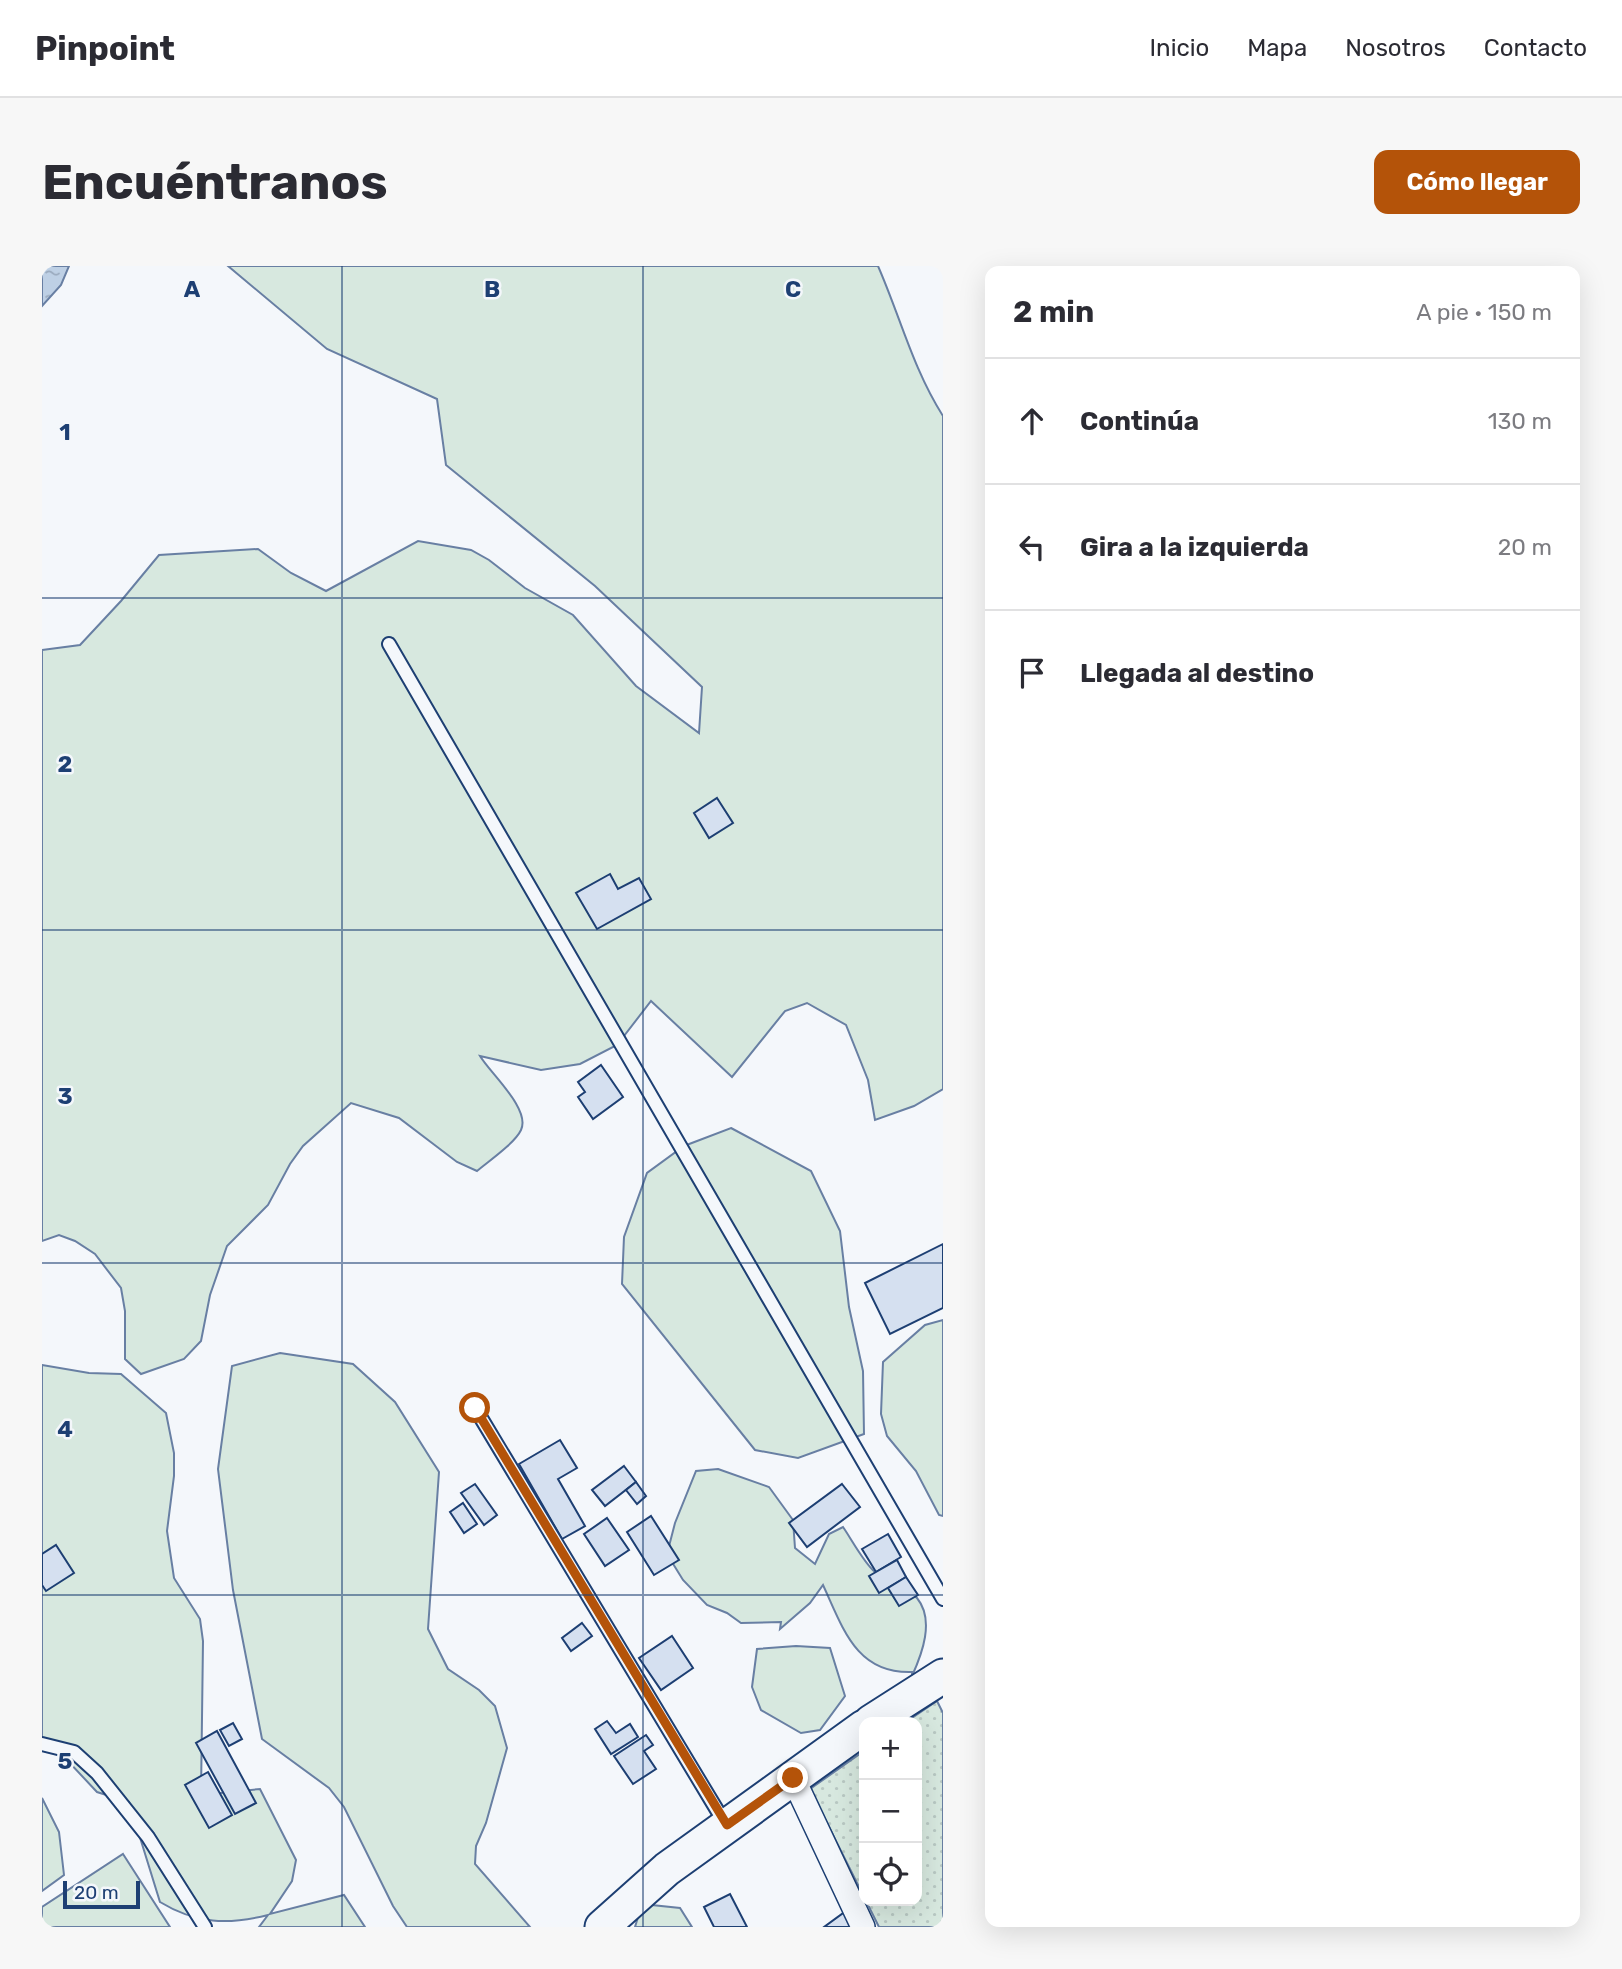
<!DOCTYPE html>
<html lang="es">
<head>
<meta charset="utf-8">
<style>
	:root { --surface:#fff; --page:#f7f7f7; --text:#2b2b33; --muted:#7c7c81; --line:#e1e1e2; --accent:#b45309 }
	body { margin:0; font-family:Rubik,sans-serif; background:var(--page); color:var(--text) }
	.controls { position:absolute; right:21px; bottom:21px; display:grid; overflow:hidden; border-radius:14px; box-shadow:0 7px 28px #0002 }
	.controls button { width:63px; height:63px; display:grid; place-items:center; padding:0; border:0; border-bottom:2px solid var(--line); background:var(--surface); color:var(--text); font:35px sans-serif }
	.scale { position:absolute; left:21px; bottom:18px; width:77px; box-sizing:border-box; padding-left:7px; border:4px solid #1d3f73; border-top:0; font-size:19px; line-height:24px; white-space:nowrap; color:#1d3f73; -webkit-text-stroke:5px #f4f7fb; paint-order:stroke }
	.stop { position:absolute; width:21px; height:21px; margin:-16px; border:5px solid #b45309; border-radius:50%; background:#fff }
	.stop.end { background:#b45309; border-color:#fff; box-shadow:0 2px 7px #0008 }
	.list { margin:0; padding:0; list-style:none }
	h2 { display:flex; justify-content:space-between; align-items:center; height:91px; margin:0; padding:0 28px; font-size:30px }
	h2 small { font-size:23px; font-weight:400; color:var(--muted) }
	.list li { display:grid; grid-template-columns:46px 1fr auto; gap:21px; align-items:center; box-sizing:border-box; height:126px; padding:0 28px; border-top:2px solid var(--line) }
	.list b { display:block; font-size:26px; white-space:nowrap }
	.list em { font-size:23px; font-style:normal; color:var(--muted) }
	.icon { flex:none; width:38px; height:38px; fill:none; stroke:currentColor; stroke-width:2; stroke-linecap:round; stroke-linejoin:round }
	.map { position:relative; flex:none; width:901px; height:1661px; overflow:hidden; border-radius:14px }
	header { display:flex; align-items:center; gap:42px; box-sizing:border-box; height:98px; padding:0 35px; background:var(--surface); border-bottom:2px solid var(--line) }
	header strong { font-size:33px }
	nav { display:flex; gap:38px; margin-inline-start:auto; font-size:24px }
	.intro { display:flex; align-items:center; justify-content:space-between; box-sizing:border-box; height:168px; padding:0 42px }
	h1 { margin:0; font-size:49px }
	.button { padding:18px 32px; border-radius:14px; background:var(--accent); color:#fff; font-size:24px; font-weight:700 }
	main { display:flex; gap:42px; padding:0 42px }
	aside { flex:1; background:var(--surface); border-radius:14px; box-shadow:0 7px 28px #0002 }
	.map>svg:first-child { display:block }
	.green { fill:#d7e8df; stroke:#687fa3; stroke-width:2 }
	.park { fill:url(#park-dots); stroke:#687fa3; stroke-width:2 }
	.water { fill:url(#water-ripples); stroke:#687fa3; stroke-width:2 }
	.building { fill:#d5e0f0; stroke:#1d3f73; stroke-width:2 }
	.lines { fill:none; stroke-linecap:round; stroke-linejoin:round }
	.service-casing { stroke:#1d3f73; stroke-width:16 }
	.minor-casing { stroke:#1d3f73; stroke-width:26 }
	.secondary-casing { stroke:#1d3f73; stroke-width:37 }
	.service { stroke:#f4f7fb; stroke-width:12 }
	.minor { stroke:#f4f7fb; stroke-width:23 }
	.secondary { stroke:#f4f7fb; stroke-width:33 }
	.route { stroke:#b45309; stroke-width:9 }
	.grid { fill:none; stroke:#1d3f73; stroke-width:2; stroke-opacity:0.55 }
	.grid-label { font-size:23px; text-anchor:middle; font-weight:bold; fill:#1d3f73; stroke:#f4f7fb; stroke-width:5; stroke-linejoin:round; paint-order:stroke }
</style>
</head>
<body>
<header>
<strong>Pinpoint</strong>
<nav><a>Inicio</a><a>Mapa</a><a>Nosotros</a><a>Contacto</a></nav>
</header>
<div class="intro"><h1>Encuéntranos</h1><a class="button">Cómo llegar</a></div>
<main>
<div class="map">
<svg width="901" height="1661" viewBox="0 0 901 1661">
	<defs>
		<pattern id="park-dots" width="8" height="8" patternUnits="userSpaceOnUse" patternTransform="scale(1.75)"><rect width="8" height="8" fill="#d7e8df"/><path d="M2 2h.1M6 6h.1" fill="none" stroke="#b8c8c3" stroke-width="1.8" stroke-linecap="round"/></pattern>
		<pattern id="water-ripples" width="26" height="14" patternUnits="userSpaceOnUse" patternTransform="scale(1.75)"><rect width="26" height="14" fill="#bed0e5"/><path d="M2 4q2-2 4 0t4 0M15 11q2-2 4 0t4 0" fill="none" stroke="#9aaabe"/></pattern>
	</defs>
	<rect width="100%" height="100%" fill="#f4f7fb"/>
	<!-- green -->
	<g class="green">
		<path d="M186 0H836C858 50 871 103 901 150V823L872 840 833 854 826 814 804 759 765 737 743 745 690 811 609 735 575 779 538 798 499 804 438 790C448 807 489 843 479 864 473 877 447 895 435 905L415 896 357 852 309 837 261 880 248 898 226 939 185 980 168 1029 159 1075 142 1093 99 1108 83 1093V1045L79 1022 53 988 33 975 17 969 0 975V384L38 379 79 335 117 289 216 283 249 307 284 325 376 275 429 284 447 294 483 322 531 349 594 420 657 467 660 421 553 320 404 199 395 133 285 83Z"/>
		<polygon points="689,862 769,905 798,965 807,1041 821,1105 822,1168 756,1192 713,1184 580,1018 582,971 605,907 642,880"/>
		<polygon points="901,1054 901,1250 897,1249 874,1205 845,1170 839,1148 841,1096 883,1059"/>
		<polygon points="238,1087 311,1098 353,1136 397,1206 386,1363 406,1403 437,1424 453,1440 465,1482 444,1557 434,1580 433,1598 488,1661 365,1661 351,1640 302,1541 287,1522 220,1473 191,1324 176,1203 190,1100"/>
		<path d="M0 1099 47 1107 79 1108 124 1147 132 1187V1210L125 1265 132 1312 158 1353 161 1375 159 1529 218 1523 254 1594 250 1615 228 1648 302 1629 323 1661H217L226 1649C186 1659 154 1658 118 1636L87 1536 55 1526 25 1494 0 1477Z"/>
		<path d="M676 1203 727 1221 751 1254 753 1282 773 1298 787 1268 801 1261C810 1274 822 1297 833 1306 845 1317 864 1319 875 1332 893 1354 880 1388 870 1410V1406C814 1408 801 1362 781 1319L768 1337 738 1363 739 1356 699 1357 685 1347 665 1339 641 1314 625 1288 633 1257 654 1205Z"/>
		<polygon points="754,1380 788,1382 803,1430 778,1464 759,1467 719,1444 710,1421 715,1383"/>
		<polygon points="0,1532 17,1566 22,1609 0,1625"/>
		<polygon points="81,1588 128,1661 0,1661 0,1641"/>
		<polygon points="600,1638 638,1642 650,1661 593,1661"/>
	</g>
	<!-- park -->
	<g class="park">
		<polygon points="895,1435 901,1447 901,1661 837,1661 824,1635 875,1635 875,1456 864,1456"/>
		<polygon points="822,1485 822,1631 768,1523"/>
	</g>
	<!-- water -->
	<polygon class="water" points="0,0 27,0 19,19 0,40"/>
	<!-- building -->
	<g class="building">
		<polygon points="675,532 691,557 667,572 652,547"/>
		<polygon points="568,608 576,623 597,612 609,633 555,663 534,627"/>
		<polygon points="559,799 581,831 551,853 536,831 543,826 536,816"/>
		<polygon points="901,978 901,1042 848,1068 823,1017"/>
		<polygon points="518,1174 535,1202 516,1213 543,1260 520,1273 477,1198"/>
		<polygon points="582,1200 594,1216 563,1240 550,1224"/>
		<polygon points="594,1216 604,1230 595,1238 584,1224"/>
		<polygon points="433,1218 455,1249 442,1259 419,1227"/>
		<polygon points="800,1218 818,1241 765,1281 747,1257"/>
		<polygon points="421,1237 435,1258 422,1267 408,1246"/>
		<polygon points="609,1250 637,1294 612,1309 585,1266"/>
		<polygon points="565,1252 587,1284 563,1300 542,1268"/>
		<polygon points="846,1268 859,1291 834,1306 820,1283"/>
		<polygon points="14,1279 32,1307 4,1325 0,1319 0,1288"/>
		<polygon points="855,1294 864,1311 837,1327 827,1310"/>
		<polygon points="864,1311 876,1329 857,1340 846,1322"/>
		<polygon points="540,1357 550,1370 529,1385 520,1372"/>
		<polygon points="630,1370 651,1402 619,1424 597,1392"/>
		<polygon points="565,1455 574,1467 588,1458 596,1471 569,1488 553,1463"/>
		<polygon points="191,1457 200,1473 187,1480 178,1464"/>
		<polygon points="175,1465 214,1537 193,1548 154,1477"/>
		<polygon points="604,1469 611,1479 602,1485 614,1503 591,1518 572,1490"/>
		<polygon points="166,1506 190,1549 167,1562 143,1519"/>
		<polygon points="688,1628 705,1661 672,1661 662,1641"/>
		<polygon points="804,1645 816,1661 782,1661"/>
	</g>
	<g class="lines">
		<!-- service casing -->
		<g class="service-casing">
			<g id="service">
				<polyline points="347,378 901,1333"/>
				<polyline points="433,1142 684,1559"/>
				<polyline points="0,1478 32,1486 55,1507 106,1571 163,1661"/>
			</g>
		</g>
		<!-- minor casing -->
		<g class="minor-casing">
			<polyline id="minor" points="751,1512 821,1661"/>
		</g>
		<!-- secondary casing -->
		<g class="secondary-casing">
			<g id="secondary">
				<polyline points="829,1456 901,1410"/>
				<polyline points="560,1661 625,1603 822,1461"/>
			</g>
		</g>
		<!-- service -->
		<use href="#service" class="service"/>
		<!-- minor -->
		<use href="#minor" class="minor"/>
		<!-- secondary -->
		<use href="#secondary" class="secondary"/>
	</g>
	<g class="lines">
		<!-- route -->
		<polyline class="route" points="433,1142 685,1559 751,1512"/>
	</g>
	<!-- grid -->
	<path class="grid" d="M300 0V1661M601 0V1661M0 332H901M0 664H901M0 997H901M0 1329H901"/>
	<g class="grid-label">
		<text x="150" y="31">A</text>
		<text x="450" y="31">B</text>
		<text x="751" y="31">C</text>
		<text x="23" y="174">1</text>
		<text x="23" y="506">2</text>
		<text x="23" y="838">3</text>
		<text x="23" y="1171">4</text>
		<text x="23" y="1503">5</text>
	</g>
</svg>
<div class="controls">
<button>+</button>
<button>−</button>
<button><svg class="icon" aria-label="locate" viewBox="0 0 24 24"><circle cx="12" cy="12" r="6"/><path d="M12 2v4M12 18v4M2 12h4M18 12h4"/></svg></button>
</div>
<div class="scale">20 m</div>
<div class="stop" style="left:433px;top:1142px"></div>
<div class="stop end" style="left:751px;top:1512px"></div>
</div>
<aside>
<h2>2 min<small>A pie · 150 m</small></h2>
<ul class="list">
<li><svg class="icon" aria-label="ahead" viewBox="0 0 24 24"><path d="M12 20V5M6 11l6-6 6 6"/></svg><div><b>Continúa</b></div><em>130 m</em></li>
<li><svg class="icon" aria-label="left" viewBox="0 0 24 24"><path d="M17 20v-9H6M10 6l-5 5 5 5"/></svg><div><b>Gira a la izquierda</b></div><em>20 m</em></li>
<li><svg class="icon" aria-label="arrive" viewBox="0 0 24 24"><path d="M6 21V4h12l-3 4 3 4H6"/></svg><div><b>Llegada al destino</b></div></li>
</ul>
</aside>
</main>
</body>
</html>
